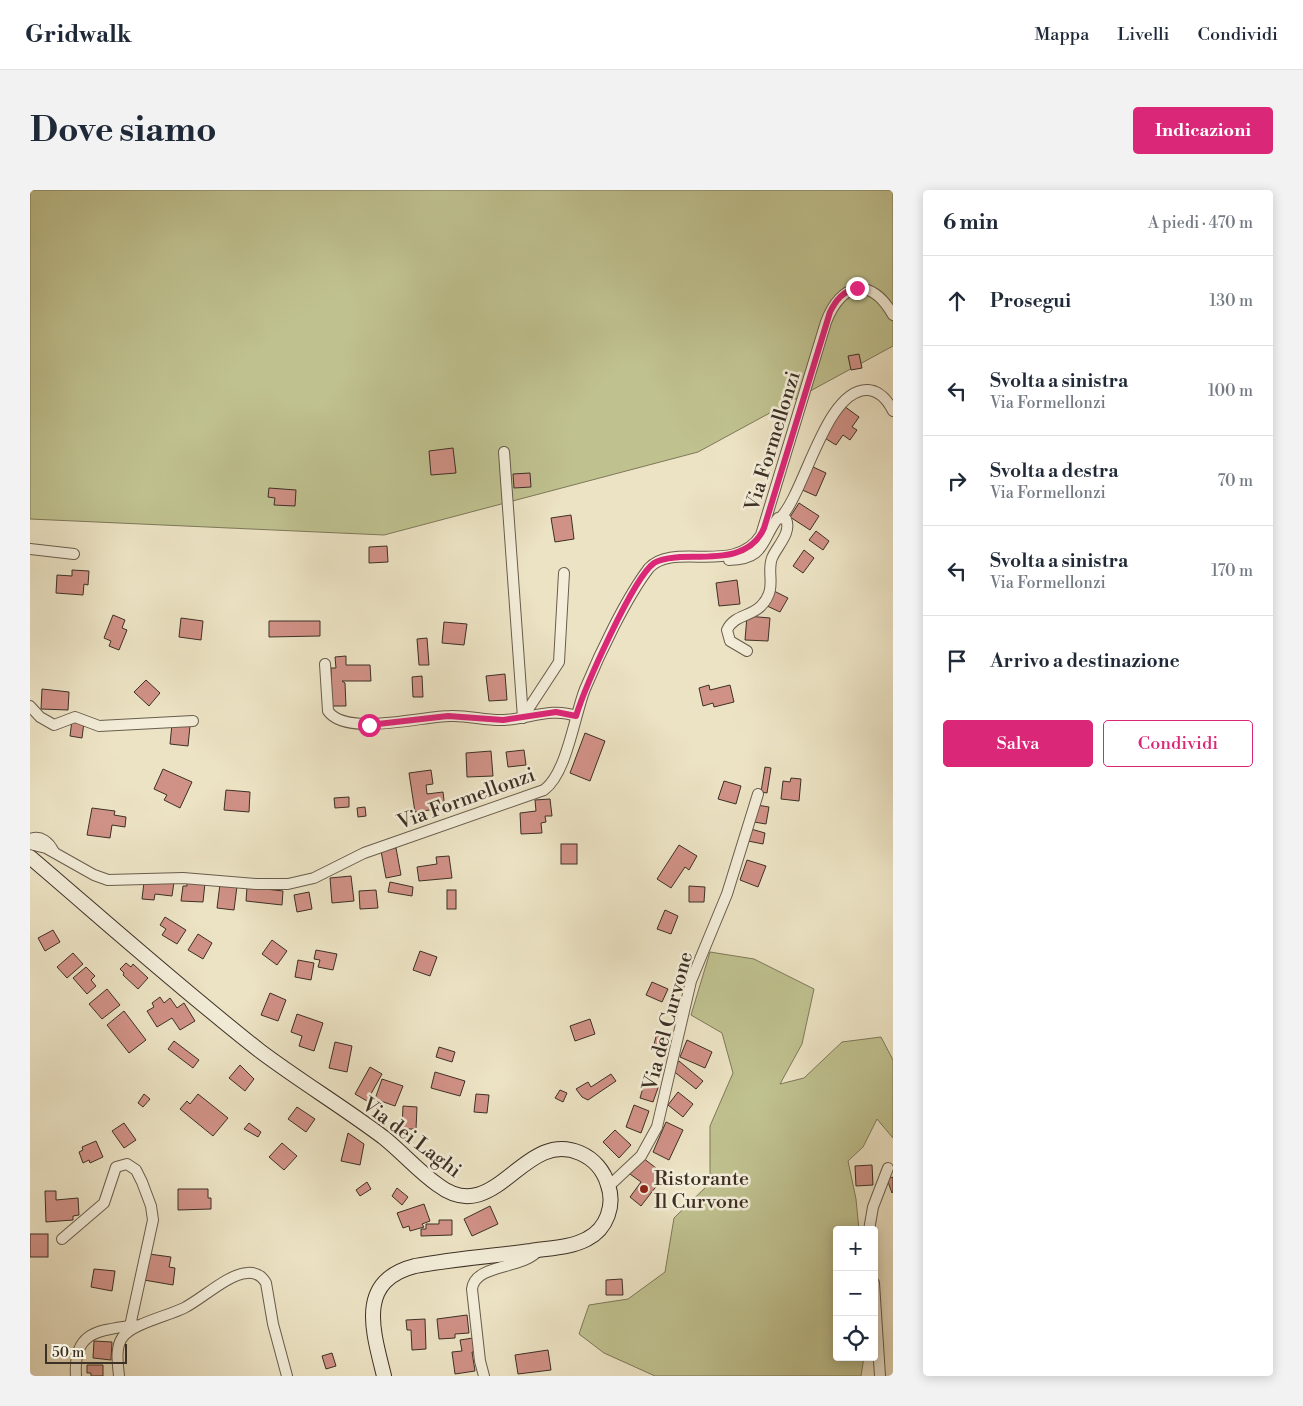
<!DOCTYPE html>
<html lang="it">
<head>
<meta charset="utf-8">
<style>
	:root { --surface:#fff; --page:#f2f2f3; --text:#1f2937; --muted:#747a83; --line:#e0e1e3; --accent:#db2777 }
	body { margin:0; font-family:"Libre Bodoni",serif; background:var(--page); color:var(--text) }
	.controls { position:absolute; right:15px; bottom:15px; display:grid; overflow:hidden; border-radius:5px; box-shadow:0 2px 12px #0003 }
	.controls button { width:45px; height:45px; display:grid; place-items:center; padding:0; border:0; border-bottom:1px solid var(--line); background:var(--surface); color:var(--text); font:25px sans-serif }
	.scale { position:absolute; left:15px; bottom:12px; width:82px; box-sizing:border-box; padding-left:5px; border:2px solid #3d3025; border-top:0; font-size:14px; line-height:18px; white-space:nowrap; color:#3d3025; -webkit-text-stroke:4px #f3edd9; paint-order:stroke }
	.stop { position:absolute; width:15px; height:15px; margin:-11px; border:4px solid #db2777; border-radius:50%; background:#fff }
	.stop.end { background:#db2777; border-color:#fff; box-shadow:0 1px 5px #0008 }
	.list { margin:0; padding:0; list-style:none }
	h2 { display:flex; justify-content:space-between; align-items:center; height:65px; margin:0; padding:0 20px; font-size:21px }
	h2 small { font-size:16px; font-weight:400; color:var(--muted) }
	.list li { display:grid; grid-template-columns:32px 1fr auto; gap:15px; align-items:center; box-sizing:border-box; height:90px; padding:0 20px; border-top:1px solid var(--line) }
	.list b { display:block; font-size:19px; white-space:nowrap }
	.list p { margin:0; font-size:16px; white-space:nowrap; color:var(--muted) }
	.list em { font-size:16px; font-style:normal; color:var(--muted) }
	.actions { display:flex; gap:10px; padding:15px 20px }
	.actions a { flex:1; padding:11px 0; border:1px solid var(--accent); border-radius:5px; text-align:center; font-size:18px; color:var(--accent) }
	.actions .main { background:var(--accent); color:#fff }
	.icon { flex:none; width:28px; height:28px; fill:none; stroke:currentColor; stroke-width:2; stroke-linecap:round; stroke-linejoin:round }
	.map { position:relative; flex:none; width:863px; height:1186px; overflow:hidden; border-radius:5px }
	header { display:flex; align-items:center; gap:30px; box-sizing:border-box; height:70px; padding:0 25px; background:var(--surface); border-bottom:1px solid var(--line) }
	header strong { font-size:24px }
	nav { display:flex; gap:28px; margin-inline-start:auto; font-size:18px }
	.intro { display:flex; align-items:center; justify-content:space-between; box-sizing:border-box; height:120px; padding:0 30px }
	h1 { margin:0; font-size:35px }
	.button { padding:12px 22px; border-radius:5px; background:var(--accent); color:#fff; font-size:18px; font-weight:700 }
	main { display:flex; gap:30px; padding:0 30px }
	aside { flex:1; background:var(--surface); border-radius:5px; box-shadow:0 2px 12px #0003 }
	.map>svg:first-child { display:block }
	.green { fill:#bfc18f; stroke:#7e785a }
	.building { fill:#d09186; stroke:#3d3025 }
	.lines { fill:none; stroke-linecap:round; stroke-linejoin:round }
	.minor-casing { stroke:#695d4d; stroke-width:12 }
	.secondary-casing { stroke:#3d3025; stroke-width:16 }
	.minor { stroke:#f3edd9; stroke-width:10 }
	.secondary { stroke:#f3edd9; stroke-width:14 }
	.route { stroke:#db2777; stroke-width:6 }
	.poi-dot { fill:#8f2418; stroke:#f3edd9; stroke-width:2 }
	.labels { text-anchor:middle; stroke-width:5; stroke-linejoin:round; paint-order:stroke }
	.street-label { font-size:20px; fill:#3d3025; stroke:#f3edd9 }
	.poi-label { font-size:20px; fill:#3d3025; stroke:#f3edd9; text-anchor:start }
</style>
</head>
<body>
<header>
<strong>Gridwalk</strong>
<nav><a>Mappa</a><a>Livelli</a><a>Condividi</a></nav>
</header>
<div class="intro"><h1>Dove siamo</h1><a class="button">Indicazioni</a></div>
<main>
<div class="map">
<svg width="863" height="1186" viewBox="0 0 863 1186">
	<rect width="100%" height="100%" fill="#ece3c4"/>
	<filter id="stains"><feTurbulence type="fractalNoise" baseFrequency=".004" numOctaves="4"/><feColorMatrix values="0 0 0 0 .2 0 0 0 0 .09 0 0 0 0 .02 0 0 0 .5 -.17"/></filter>
	<radialGradient id="worn" r=".72"><stop offset=".6" stop-color="#630" stop-opacity="0"/><stop offset="1" stop-color="#630" stop-opacity=".3"/></radialGradient>
	<!-- green -->
	<g class="green">
		<polygon points="0,0 863,0 863,156 668,262 354,345 0,329"/>
		<polygon points="680,762 724,769 784,799 772,854 750,894 774,888 812,852 851,847 863,870 863,948 847,929 833,957 818,971 826,1009 829,1040 807,1040 807,1167 834,1167 831,1186 625,1186 574,1163 549,1144 559,1115 598,1109 635,1082 644,1028 680,993 680,936 703,883 692,843 661,825"/>
	</g>
	<!-- building -->
	<g class="building">
		<polygon points="829,164 832,178 821,180 818,166"/>
		<polygon points="814,216 829,227 822,237 827,240 820,250 813,245 806,255 793,247"/>
		<polygon points="423,258 426,283 401,285 399,261"/>
		<polygon points="781,276 796,283 786,306 770,299"/>
		<polygon points="500,283 501,297 484,298 483,284"/>
		<polygon points="239,298 266,300 265,316 244,315 245,308 238,307"/>
		<polygon points="769,313 789,326 780,340 760,327"/>
		<polygon points="541,325 544,349 525,352 521,328"/>
		<polygon points="786,341 799,351 793,360 779,350"/>
		<polygon points="357,356 358,372 339,373 339,357"/>
		<polygon points="774,360 784,368 773,383 763,376"/>
		<polygon points="42,380 59,381 58,395 54,394 53,405 26,403 27,385 42,386"/>
		<polygon points="707,390 710,414 689,416 686,393"/>
		<polygon points="744,401 758,408 750,422 735,415"/>
		<polygon points="83,425 95,430 92,438 97,440 89,460 79,456 81,451 74,448"/>
		<polygon points="717,426 740,428 738,451 715,450"/>
		<polygon points="151,428 173,431 171,450 149,447"/>
		<polygon points="239,431 290,431 290,446 239,447"/>
		<polygon points="414,432 437,434 434,455 412,453"/>
		<polygon points="397,448 399,475 389,475 387,449"/>
		<polygon points="316,466 316,475 340,475 341,491 312,491 315,493 316,516 302,516 301,478 306,478 305,467"/>
		<polygon points="475,484 477,510 459,511 456,486"/>
		<polygon points="392,486 393,507 383,507 382,487"/>
		<polygon points="116,490 130,503 119,516 104,502"/>
		<polygon points="679,495 680,500 700,495 704,512 684,517 683,513 673,516 669,498"/>
		<polygon points="12,499 39,502 38,520 11,519"/>
		<polygon points="42,530 54,532 52,548 40,546"/>
		<polygon points="142,534 160,536 158,556 140,554"/>
		<polygon points="555,543 575,551 560,591 540,583"/>
		<polygon points="494,560 496,575 478,577 476,562"/>
		<polygon points="461,561 463,586 437,587 436,563"/>
		<polygon points="735,577 741,578 737,603 731,602"/>
		<polygon points="133,579 162,592 150,618 134,610 137,605 124,599"/>
		<polygon points="401,580 403,594 396,595 397,604 413,602 415,618 385,622 379,583"/>
		<polygon points="761,588 771,589 769,611 751,609 753,591 760,592"/>
		<polygon points="694,591 711,596 706,614 688,609"/>
		<polygon points="196,600 220,602 219,622 194,620"/>
		<polygon points="319,607 319,617 305,618 304,608"/>
		<polygon points="520,609 522,626 515,626 516,632 511,633 512,643 491,644 490,623 506,621 505,610"/>
		<polygon points="727,615 739,617 736,634 724,632"/>
		<polygon points="335,617 336,626 328,627 327,618"/>
		<polygon points="62,618 85,621 84,625 96,627 95,637 82,635 80,648 57,645"/>
		<polygon points="721,639 735,643 733,654 718,651"/>
		<rect x="531" y="654" width="16" height="20"/>
		<polygon points="649,655 667,666 659,680 655,677 641,698 627,689"/>
		<polygon points="366,658 371,685 356,688 351,661"/>
		<polygon points="419,666 422,688 389,691 387,677 407,674 406,667"/>
		<polygon points="717,670 736,676 728,697 710,690"/>
		<polygon points="321,686 324,711 302,713 300,688"/>
		<polygon points="157,691 175,693 173,712 151,711 153,696 157,696"/>
		<polygon points="114,692 144,692 142,706 125,704 124,710 112,709"/>
		<polygon points="360,692 383,697 382,706 358,702"/>
		<polygon points="190,694 207,696 204,720 187,718"/>
		<polygon points="659,696 675,697 674,712 659,712"/>
		<polygon points="217,697 253,701 252,715 216,711"/>
		<polygon points="346,700 348,718 330,719 329,701"/>
		<rect x="417" y="700" width="9" height="19"/>
		<polygon points="279,702 282,719 267,722 264,705"/>
		<polygon points="635,720 648,726 641,744 627,739"/>
		<polygon points="135,727 156,740 147,754 132,745 136,739 130,735"/>
		<polygon points="23,740 30,752 15,761 8,748"/>
		<polygon points="168,744 182,753 173,769 158,760"/>
		<polygon points="242,750 257,761 247,775 232,764"/>
		<polygon points="286,760 307,764 303,780 288,777 290,770 284,769"/>
		<polygon points="390,761 407,767 400,786 383,780"/>
		<polygon points="43,763 53,774 37,788 27,777"/>
		<polygon points="268,770 284,773 281,790 265,787"/>
		<polygon points="96,773 101,777 103,774 118,788 108,799 93,785 94,783 90,779"/>
		<polygon points="56,777 65,786 61,790 66,796 57,804 43,788"/>
		<polygon points="622,792 638,799 632,812 616,805"/>
		<polygon points="77,799 90,815 72,829 59,814"/>
		<polygon points="240,803 256,810 248,831 231,825"/>
		<polygon points="130,807 134,813 140,808 147,818 154,813 165,831 150,840 142,828 127,837 117,821 124,817 122,813"/>
		<polygon points="94,821 116,850 99,863 77,835"/>
		<polygon points="267,824 293,833 284,861 269,856 272,846 261,842"/>
		<polygon points="560,829 565,844 545,851 540,836"/>
		<polygon points="627,843 641,846 637,861 623,858"/>
		<polygon points="657,850 682,862 675,878 650,867"/>
		<polygon points="144,851 169,870 163,878 138,859"/>
		<polygon points="305,852 322,856 317,882 299,878"/>
		<polygon points="409,857 425,862 422,872 406,867"/>
		<polygon points="649,871 673,891 666,899 642,880"/>
		<polygon points="210,875 224,889 215,901 199,888"/>
		<polygon points="340,877 352,884 337,911 325,904"/>
		<polygon points="405,882 435,891 430,906 401,898"/>
		<polygon points="581,884 586,891 558,910 552,907 546,899 558,892 561,897"/>
		<polygon points="352,889 373,896 365,916 345,909"/>
		<polygon points="615,891 629,895 623,912 610,908"/>
		<polygon points="530,900 537,903 533,912 525,908"/>
		<polygon points="648,902 663,914 653,927 638,915"/>
		<polygon points="114,904 120,909 113,917 108,913"/>
		<polygon points="168,904 198,928 183,946 150,919 157,911 160,914"/>
		<polygon points="446,904 459,905 457,923 444,922"/>
		<polygon points="604,915 619,921 611,943 596,937"/>
		<polygon points="373,916 387,917 386,939 372,939"/>
		<polygon points="267,917 285,929 276,942 258,929"/>
		<polygon points="636,932 653,940 639,970 623,962"/>
		<polygon points="94,933 106,950 94,958 82,941"/>
		<polygon points="219,933 231,942 228,947 214,939"/>
		<polygon points="585,940 601,955 589,968 573,952"/>
		<polygon points="318,943 334,954 330,975 311,971"/>
		<polygon points="66,951 73,967 60,973 59,970 53,973 49,962 53,960 52,957"/>
		<polygon points="252,953 267,966 254,980 239,967"/>
		<polygon points="613,968 635,985 611,1016 600,1007 611,992 600,984"/>
		<polygon points="842,975 843,995 826,996 825,976"/>
		<polygon points="863,987 863,1002 862,1003 857,989"/>
		<polygon points="337,992 341,999 330,1006 326,1000"/>
		<polygon points="367,998 378,1007 372,1015 362,1006"/>
		<polygon points="148,999 178,999 178,1008 181,1008 181,1019 148,1020"/>
		<polygon points="15,1001 26,1001 26,1010 48,1008 49,1025 43,1026 43,1030 16,1032"/>
		<polygon points="394,1014 400,1031 392,1034 394,1037 380,1041 379,1036 373,1038 367,1023"/>
		<polygon points="460,1016 468,1034 442,1046 434,1029"/>
		<polygon points="409,1030 422,1030 422,1045 391,1046 391,1039 396,1039 396,1034 409,1034"/>
		<rect x="0" y="1044" width="18" height="23"/>
		<polygon points="119,1064 141,1067 139,1077 145,1078 143,1095 114,1090"/>
		<polygon points="64,1079 85,1081 82,1101 61,1097"/>
		<polygon points="592,1089 593,1105 576,1105 576,1090"/>
		<polygon points="437,1125 439,1143 425,1144 425,1148 409,1149 407,1129"/>
		<polygon points="395,1129 396,1159 382,1160 381,1140 377,1140 376,1130"/>
		<polygon points="443,1148 445,1162 442,1162 445,1181 425,1184 422,1162 432,1161 430,1150"/>
		<polygon points="64,1151 82,1152 81,1170 63,1168"/>
		<polygon points="518,1160 521,1180 488,1184 485,1165"/>
		<polygon points="302,1163 306,1176 296,1179 292,1166"/>
		<polygon points="57,1175 73,1175 73,1186 61,1186 61,1183 57,1183"/>
	</g>
	<g class="lines">
		<!-- minor casing -->
		<g class="minor-casing">
			<g id="minor">
				<polyline points="474,262 493,528"/>
				<path d="M751 327C775 302 796 198 838 200 851 201 858 211 863 221"/>
				<polyline points="0,359 44,364"/>
				<path d="M699 370C736 369 731 350 748 328L756 329C762 343 747 356 742 368 736 384 748 398 731 416 720 427 704 425 697 440L700 451 717 461"/>
				<path d="M295 474 298 521C316 547 393 526 420 526 438 525 456 531 474 530 498 529 522 517 546 526"/>
				<polyline points="0,516 10,527 24,535 45,527 69,536 163,531"/>
				<polyline points="493,527 529,472 534,383"/>
				<path d="M0 649C11 645 19 652 24 662"/>
				<path d="M0 654 16 658 64 685 78 690 153 688 226 694H258L284 688 334 663 514 600C537 583 544 527 555 499 570 463 596 408 619 378 644 351 705 386 731 345L796 132C811 92 841 86 863 125"/>
				<polyline points="579,996 611,966 627,937 661,791 697,704 728,604"/>
				<polyline points="839,1040 843,1017 858,978"/>
				<polyline points="32,1049 74,1013 86,977 97,974 106,980 112,992 121,1016 123,1030 100,1136"/>
				<polyline points="844,1093 850,1186"/>
				<path d="M46 1186C43 1140 69 1141 105 1135"/>
				<path d="M89 1186C88 1175 85 1158 92 1148 101 1134 138 1126 154 1118 172 1109 198 1084 217 1083 226 1082 232 1086 236 1093L243 1134 257 1186"/>
				<path d="M454 1186 450 1171 442 1099C445 1073 493 1080 509 1060"/>
			</g>
		</g>
		<!-- secondary casing -->
		<g class="secondary-casing">
			<path id="secondary" d="M0 667C76 732 151 799 230 861 270 891 313 917 353 947 372 962 388 981 408 995 466 1039 493 938 550 963 564 969 574 981 578 995 585 1015 577 1039 557 1049 540 1058 519 1058 501 1061 462 1066 423 1069 385 1076 326 1091 343 1141 354 1186"/>
		</g>
		<!-- minor -->
		<use href="#minor" class="minor"/>
		<!-- secondary -->
		<use href="#secondary" class="secondary"/>
	</g>
	<g class="lines">
		<!-- route -->
		<path class="route" d="M339 535 418 526 473 530 526 522 546 526C555 497 603 388 624 373 632 368 642 368 650 367 681 366 720 371 734 338L800 122C806 110 813 101 827 98"/>
	</g>
	<!-- markers -->
	<circle class="poi-dot" cx="614" cy="999" r="5"/>
	<g class="labels">
		<!-- street labels -->
		<g class="street-label">
			<text transform="translate(742 251) rotate(-73)" y="7">Via Formellonzi</text>
			<text transform="translate(436 608) rotate(-20)" y="7">Via Formellonzi</text>
			<text transform="translate(637 831) rotate(-75)" y="7">Via del Curvone</text>
			<text transform="translate(382 947) rotate(37)" y="7">Via dei Laghi</text>
		</g>
		<!-- poi labels -->
		<g class="poi-label">
			<text x="624" y="995">Ristorante<tspan x="624" dy="23">Il Curvone</tspan></text>
		</g>
	</g>
	<rect width="100%" height="100%" filter="url(#stains)"/>
	<rect width="100%" height="100%" fill="url(#worn)"/>
</svg>
<div class="controls">
<button>+</button>
<button>−</button>
<button><svg class="icon" aria-label="locate" viewBox="0 0 24 24"><circle cx="12" cy="12" r="6"/><path d="M12 2v4M12 18v4M2 12h4M18 12h4"/></svg></button>
</div>
<div class="scale">50 m</div>
<div class="stop" style="left:339px;top:535px"></div>
<div class="stop end" style="left:827px;top:98px"></div>
</div>
<aside>
<h2>6 min<small>A piedi · 470 m</small></h2>
<ul class="list">
<li><svg class="icon" aria-label="ahead" viewBox="0 0 24 24"><path d="M12 20V5M6 11l6-6 6 6"/></svg><div><b>Prosegui</b></div><em>130 m</em></li>
<li><svg class="icon" aria-label="left" viewBox="0 0 24 24"><path d="M17 20v-9H6M10 6l-5 5 5 5"/></svg><div><b>Svolta a sinistra</b><p>Via Formellonzi</p></div><em>100 m</em></li>
<li><svg class="icon" aria-label="right" viewBox="0 0 24 24"><path d="M7 20v-9h11M14 6l5 5-5 5"/></svg><div><b>Svolta a destra</b><p>Via Formellonzi</p></div><em>70 m</em></li>
<li><svg class="icon" aria-label="left" viewBox="0 0 24 24"><path d="M17 20v-9H6M10 6l-5 5 5 5"/></svg><div><b>Svolta a sinistra</b><p>Via Formellonzi</p></div><em>170 m</em></li>
<li><svg class="icon" aria-label="arrive" viewBox="0 0 24 24"><path d="M6 21V4h12l-3 4 3 4H6"/></svg><div><b>Arrivo a destinazione</b></div></li>
</ul>
<div class="actions"><a class="main">Salva</a><a>Condividi</a></div>
</aside>
</main>
</body>
</html>
